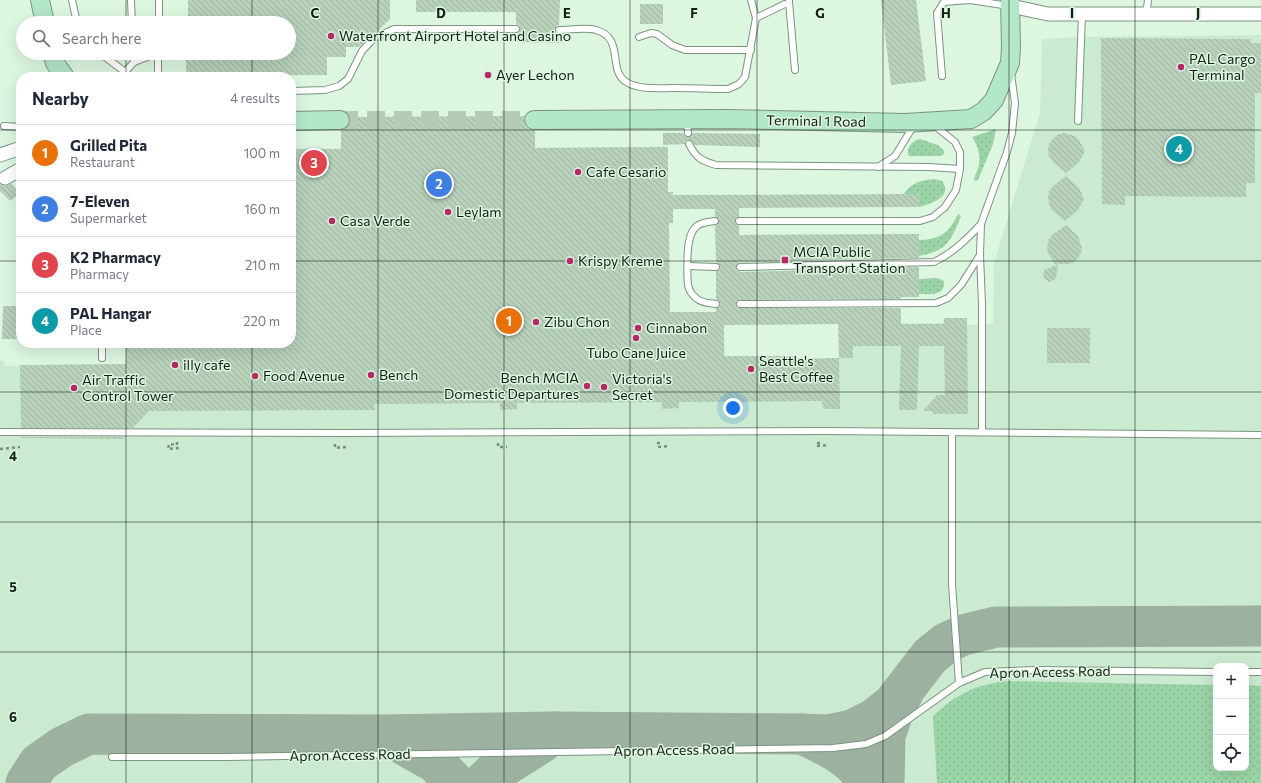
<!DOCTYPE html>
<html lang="en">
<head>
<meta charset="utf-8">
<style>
	:root { --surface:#fff; --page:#f6f6f7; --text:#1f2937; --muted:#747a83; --line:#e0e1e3; --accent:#b52a65 }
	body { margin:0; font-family:Commissioner,sans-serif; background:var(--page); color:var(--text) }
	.controls { position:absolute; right:12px; bottom:12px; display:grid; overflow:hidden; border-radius:8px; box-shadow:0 4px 16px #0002 }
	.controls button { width:36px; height:36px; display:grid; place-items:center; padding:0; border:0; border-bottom:1px solid var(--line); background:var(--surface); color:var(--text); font:20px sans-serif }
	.you { position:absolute; left:733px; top:408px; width:14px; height:14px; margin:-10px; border:3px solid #fff; border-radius:50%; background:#1a73e8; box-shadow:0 0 0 6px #1a73e833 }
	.badge { display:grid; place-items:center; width:26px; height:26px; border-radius:50%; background:var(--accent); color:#fff; font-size:13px; font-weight:700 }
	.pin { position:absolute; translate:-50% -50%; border:2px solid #fff; box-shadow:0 1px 4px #0006 }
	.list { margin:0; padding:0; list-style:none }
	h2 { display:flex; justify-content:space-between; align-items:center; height:52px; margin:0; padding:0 16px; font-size:17px }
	h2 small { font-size:13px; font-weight:400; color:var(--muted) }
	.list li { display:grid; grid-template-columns:26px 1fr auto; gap:12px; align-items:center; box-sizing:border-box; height:56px; padding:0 16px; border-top:1px solid var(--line) }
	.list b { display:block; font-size:15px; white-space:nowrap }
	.list p { margin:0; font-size:13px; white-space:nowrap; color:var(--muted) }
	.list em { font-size:13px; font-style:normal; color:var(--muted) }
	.icon { flex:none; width:22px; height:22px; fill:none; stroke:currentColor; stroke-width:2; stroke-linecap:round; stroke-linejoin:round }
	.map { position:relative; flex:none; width:1261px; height:783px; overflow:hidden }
	.search { position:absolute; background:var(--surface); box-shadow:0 4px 16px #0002; left:16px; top:16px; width:280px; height:44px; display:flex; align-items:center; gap:10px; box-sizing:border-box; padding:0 14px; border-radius:22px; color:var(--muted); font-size:15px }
	.panel { position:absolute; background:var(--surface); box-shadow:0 4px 16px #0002; left:16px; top:72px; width:280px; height:276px; border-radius:16px }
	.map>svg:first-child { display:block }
	.built { fill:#caebd0; fill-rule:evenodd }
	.grass { fill:url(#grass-dots) }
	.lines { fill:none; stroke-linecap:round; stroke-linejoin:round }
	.taxiway { stroke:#9cb1a0; stroke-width:41 }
	.building { fill:url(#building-back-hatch); fill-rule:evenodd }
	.secondary-tunnel { stroke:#b4cbb8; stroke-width:18; stroke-dasharray:18 9; stroke-linecap:butt }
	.lane-casing { stroke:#7c9480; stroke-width:8 }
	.street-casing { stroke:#7c9480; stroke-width:15 }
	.secondary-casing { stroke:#7c9480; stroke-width:20 }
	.path { stroke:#7b8d7e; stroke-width:2.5; stroke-dasharray:3 3; stroke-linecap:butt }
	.lane { stroke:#fff; stroke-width:6 }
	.street { stroke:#fff; stroke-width:13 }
	.secondary { stroke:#b4e6ca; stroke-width:18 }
	.grid { fill:none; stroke:#151e16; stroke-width:1; stroke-opacity:0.55 }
	.poi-dot { fill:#b52a65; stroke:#dcf6e0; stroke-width:1.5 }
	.labels { text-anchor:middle; stroke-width:3; stroke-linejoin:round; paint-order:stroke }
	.poi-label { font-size:14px; fill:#151e16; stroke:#dcf6e0; text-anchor:start }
	.street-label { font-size:14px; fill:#151e16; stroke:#dcf6e0 }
	.grid-label { font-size:13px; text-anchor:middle; font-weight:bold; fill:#151e16; stroke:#dcf6e0; stroke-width:3; stroke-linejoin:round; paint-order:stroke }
</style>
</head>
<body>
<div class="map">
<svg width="1261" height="783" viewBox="0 0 1261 783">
	<defs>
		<pattern id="grass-dots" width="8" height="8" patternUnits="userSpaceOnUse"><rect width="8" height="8" fill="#9bd5a7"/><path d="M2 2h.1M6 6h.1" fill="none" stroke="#85b68f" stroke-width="1.8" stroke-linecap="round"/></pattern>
		<pattern id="building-back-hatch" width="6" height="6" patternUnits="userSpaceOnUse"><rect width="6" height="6" fill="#b7d1bb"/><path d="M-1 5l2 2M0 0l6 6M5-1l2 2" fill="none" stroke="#9cb3a0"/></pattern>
	</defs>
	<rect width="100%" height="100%" fill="#dcf6e0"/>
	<!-- built -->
	<path class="built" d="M1261 35V783H0V361H4L5 366 126 364V343H291V149L668 147V192H673V223H669L670 331 724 330 725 356H794V359L839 358V324L943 323 944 318H967V325L993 324 994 263 1040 113 1042 39 1082 37ZM1216 666H1246V768H1216Z"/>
	<!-- grass -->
	<g class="grass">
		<path d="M996 129 993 144 978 180 974 181C974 177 976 173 978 169 981 157 979 147 972 137Z"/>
		<path d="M920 139 938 145 944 151V154L941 156H909C905 148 913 140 920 139Z"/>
		<path d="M934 179 942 181C954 197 930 204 919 207V194H904C910 183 922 180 934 179Z"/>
		<path d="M958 214 961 216C951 241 947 251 919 256V240C941 239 948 234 958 214Z"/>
		<path d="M937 278 944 281C945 297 930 294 919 294V279Z"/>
		<polygon points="1002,681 1216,685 1216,768 1246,768 1246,685 1261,686 1261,783 937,783 933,716 953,699 974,688"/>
	</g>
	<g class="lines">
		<!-- taxiway -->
		<g class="taxiway">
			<polyline points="802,734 827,735 852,730 874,719 893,704 930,656 946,643 963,635 996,627 1261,626"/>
			<polyline points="395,735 406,746 436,763 455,783"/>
			<path d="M26 783 39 763 62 747 89 734 384 735 554 732 802 734C828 746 853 757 868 783"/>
			<polyline points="483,783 492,774 541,743 554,732"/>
			<polyline points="884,783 885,736 894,709 903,693"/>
		</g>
	</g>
	<!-- building -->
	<g class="building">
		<polygon points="188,0 390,0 390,19 378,31 371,35 359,47 346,47 346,57 327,57 327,75 186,76 186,53 289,53 289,23 188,23"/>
		<polygon points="416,0 560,0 559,25 556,26 555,30 555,33 559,34 559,43 515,42 516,34 519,33 520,29 520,26 516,24 516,12 416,12"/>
		<polygon points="881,0 916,0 926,81 891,85"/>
		<rect x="640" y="4" width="23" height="20"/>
		<polygon points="1101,38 1251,39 1251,43 1261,43 1261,93 1255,93 1255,183 1246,183 1246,197 1125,196 1125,205 1102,204"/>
		<path d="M525 116 524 120 525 126 529 129 535 130V148L668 147V192H673L672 195 919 194V207L739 208V217H736L735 221V224L739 225V235L919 234V258L740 262 737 263 736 267V270L740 272 919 267V297H901V299L740 300 736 301V304L737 308H901V324H944V318H967L968 414H933V411H923L937 395H945L944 346H919L917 410H899L901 346H853V358H839L840 409H823L822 401 679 402V408L662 409V402L517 403V409L500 410V403L374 404 375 410 149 411 133 428H21L20 365 126 364V343H291V149H341V130L345 129 349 125 350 117ZM673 209H715V217L718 218 719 221 718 224 715 226 716 262 719 263 720 267V270L716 271V299L719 301 720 304 719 307 716 308V312H670L669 223H673ZM838 324 839 358 794 359V356H724V325Z"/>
		<polygon points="663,133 683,133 685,136 688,137 691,136 692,133 760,134 760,147 694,145 692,140 689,140 685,141 685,144 663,145"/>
		<polygon points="1064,133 1075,136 1079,140 1085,151 1079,162 1066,173 1053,162 1049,156 1048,150 1049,144 1053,139 1057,135"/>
		<polygon points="1066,176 1079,188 1084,199 1078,210 1065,221 1052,210 1049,204 1048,198 1049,192 1052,187"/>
		<polygon points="0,184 5,186 11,184 20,193 10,201 0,191"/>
		<polygon points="1066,225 1078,236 1082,248 1081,253 1078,258 1074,262 1068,264 1055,264 1048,253 1047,247 1048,241 1052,235"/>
		<polygon points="1058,264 1056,278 1054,280 1049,282 1046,280 1044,277 1043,273 1045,270"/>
		<polygon points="3,306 21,306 21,339 2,339"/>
		<rect x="1047" y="328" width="43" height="35"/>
		<polygon points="21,437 125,437 123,439 21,438"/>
	</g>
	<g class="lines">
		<!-- secondary-tunnel -->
		<polyline class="secondary-tunnel" points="340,120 534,120"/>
		<!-- lane casing -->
		<g class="lane-casing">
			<g id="lane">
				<polyline points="72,0 77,23"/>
				<polyline points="131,0 132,23"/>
				<polyline points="789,2 795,70"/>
				<polyline points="1146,15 1148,0"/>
				<polyline points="756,18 789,2 789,0"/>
				<polyline points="159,23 159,0"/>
				<path d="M559 30C570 30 586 27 596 30 626 38 606 72 628 83 641 90 659 88 673 88 691 88 710 89 728 89L739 84 745 77 756 18 751 0"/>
				<polyline points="639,37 651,33 657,34 672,45 685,50 751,50"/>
				<polyline points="100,53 125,72 134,62 158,53 158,77"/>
				<polyline points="133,53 134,62"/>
				<polyline points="942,76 937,13 944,2 970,0 1009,6"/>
				<polyline points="291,91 325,90 339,86 348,79 362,51 374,38 394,29 516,29"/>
				<polyline points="687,121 688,133"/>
				<polyline points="1078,121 1082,14"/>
				<polyline points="4,126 21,127"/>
				<path d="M689 144C696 158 702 161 716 165L929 167 960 169"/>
				<polyline points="878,167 895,156 914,125"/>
				<path d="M715 221C709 222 702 222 697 226 693 229 690 236 689 242 687 250 687 276 688 285 689 290 692 295 696 298 701 303 709 303 716 304"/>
				<polyline points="739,221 920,221 933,217 945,207 956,190 960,169 960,152 955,142 935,126"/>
				<polyline points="688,266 716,267"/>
				<path d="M740 267 934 262C953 253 967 239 981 224"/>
				<polyline points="740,304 936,303 948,298 961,285 980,255"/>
				<polyline points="102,358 102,343"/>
				<polyline points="0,432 345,433 827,431 1261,435"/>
				<polyline points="982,432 982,304 980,255 981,224 1007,152 1012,133 1015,103 1011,74"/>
				<polyline points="952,433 952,584 959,683"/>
				<polyline points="1246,672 1261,672"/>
				<polyline points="112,757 228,757 833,748 866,744 885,736 959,683 985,672 1035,670 1216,672"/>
			</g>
		</g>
		<!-- street casing -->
		<g class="street-casing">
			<g id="street">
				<polyline points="1011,6 1048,14 1261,14"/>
				<polyline points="0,155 21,148"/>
				<polyline points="5,178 21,169"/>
			</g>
		</g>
		<!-- secondary casing -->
		<g class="secondary-casing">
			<g id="secondary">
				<polyline points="40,0 45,23"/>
				<polyline points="52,53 55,63 65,77"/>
				<polyline points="534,120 727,119 905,123 971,119 984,111 994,100 1010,63 1011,47 1010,0"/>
				<polyline points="291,121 340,120"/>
			</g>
		</g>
		<!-- path -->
		<g class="path">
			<polyline points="177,442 177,445 169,444 168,449 180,448"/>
			<polyline points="498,443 498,447 507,447"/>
			<polyline points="660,443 658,443 658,447 669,446"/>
			<polyline points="820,443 817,443 817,446 829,445"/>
			<polyline points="335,444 335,448 347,447"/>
			<polyline points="0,449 20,447"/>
		</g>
		<!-- lane -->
		<use href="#lane" class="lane"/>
		<!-- street -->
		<use href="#street" class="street"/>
		<!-- secondary -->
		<use href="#secondary" class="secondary"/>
	</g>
	<!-- grid -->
	<path class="grid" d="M126 0V23M252 0V23M378 0V783M504 0V783M630 0V783M757 0V783M883 0V783M1009 0V783M1135 0V783M126 53V77M252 53V77M0 130H21M291 130H1261M0 261H21M291 261H1261M126 343V783M252 343V783M0 392H1261M0 522H1261M0 652H1261"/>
	<!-- markers -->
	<g class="poi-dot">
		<circle cx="331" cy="36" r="4"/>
		<circle cx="1181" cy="67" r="4"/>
		<circle cx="488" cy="75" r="4"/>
		<circle cx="578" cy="172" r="4"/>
		<circle cx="448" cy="212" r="4"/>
		<circle cx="332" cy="221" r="4"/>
		<rect x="781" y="256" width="8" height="8" rx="2"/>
		<circle cx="570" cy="261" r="4"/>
		<circle cx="536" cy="322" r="4"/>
		<circle cx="638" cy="328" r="4"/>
		<circle cx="636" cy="338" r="4"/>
		<circle cx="175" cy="365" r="4"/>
		<circle cx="751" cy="369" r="4"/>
		<circle cx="371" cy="375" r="4"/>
		<circle cx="255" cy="376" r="4"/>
		<circle cx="587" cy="386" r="4"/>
		<circle cx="604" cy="387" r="4"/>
		<circle cx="74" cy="388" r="4"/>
	</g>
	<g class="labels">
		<!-- poi labels -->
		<g class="poi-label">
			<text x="339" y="41">Waterfront Airport Hotel and Casino</text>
			<text x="1189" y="64">PAL Cargo<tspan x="1189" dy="16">Terminal</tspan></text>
			<text x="496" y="80">Ayer Lechon</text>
			<text x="586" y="177">Cafe Cesario</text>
			<text x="456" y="217">Leylam</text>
			<text x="340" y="226">Casa Verde</text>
			<text x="793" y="257">MCIA Public<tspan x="793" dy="16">Transport Station</tspan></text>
			<text x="578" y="266">Krispy Kreme</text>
			<text x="544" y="327">Zibu Chon</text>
			<text x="646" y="333">Cinnabon</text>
			<text x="636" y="358" text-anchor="middle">Tubo Cane Juice</text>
			<text x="759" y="366">Seattle's<tspan x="759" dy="16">Best Coffee</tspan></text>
			<text x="183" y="370">illy cafe</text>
			<text x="379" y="380">Bench</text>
			<text x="263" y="381">Food Avenue</text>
			<text x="579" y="383" text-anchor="end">Bench MCIA<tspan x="579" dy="16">Domestic Departures</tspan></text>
			<text x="612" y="384">Victoria's<tspan x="612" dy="16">Secret</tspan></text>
			<text x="82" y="385">Air Traffic<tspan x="82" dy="16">Control Tower</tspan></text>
		</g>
		<!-- street labels -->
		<g class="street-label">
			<text transform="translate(816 121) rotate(1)" y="5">Terminal 1 Road</text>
			<text transform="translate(1050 672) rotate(-1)" y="5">Apron Access Road</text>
			<text transform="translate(674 750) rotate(-1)" y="5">Apron Access Road</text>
			<text transform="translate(350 755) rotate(-1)" y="5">Apron Access Road</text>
		</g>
	</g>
	<g class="grid-label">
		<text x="315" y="18">C</text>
		<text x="441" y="18">D</text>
		<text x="567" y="18">E</text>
		<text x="694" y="18">F</text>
		<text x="820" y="18">G</text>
		<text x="946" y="18">H</text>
		<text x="1072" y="18">I</text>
		<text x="1198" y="18">J</text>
		<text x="13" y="461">4</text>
		<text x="13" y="592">5</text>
		<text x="13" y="722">6</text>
	</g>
</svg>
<div class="controls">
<button>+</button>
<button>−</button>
<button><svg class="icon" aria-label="locate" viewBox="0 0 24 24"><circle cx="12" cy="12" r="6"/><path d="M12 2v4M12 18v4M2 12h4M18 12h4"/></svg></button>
</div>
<div class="you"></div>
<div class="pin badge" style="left:509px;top:321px;background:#e8710a">1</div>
<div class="pin badge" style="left:439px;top:184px;background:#3f7fe0">2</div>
<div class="pin badge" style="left:314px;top:163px;background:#e0444e">3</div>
<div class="pin badge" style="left:1179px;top:149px;background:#0f9aa8">4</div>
<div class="search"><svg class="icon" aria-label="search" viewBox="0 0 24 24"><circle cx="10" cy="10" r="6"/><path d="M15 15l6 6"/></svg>Search here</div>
<section class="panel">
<h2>Nearby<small>4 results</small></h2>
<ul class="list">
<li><span class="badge" style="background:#e8710a">1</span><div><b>Grilled Pita</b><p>Restaurant</p></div><em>100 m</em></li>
<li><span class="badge" style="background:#3f7fe0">2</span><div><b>7-Eleven</b><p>Supermarket</p></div><em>160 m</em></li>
<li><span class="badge" style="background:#e0444e">3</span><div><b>K2 Pharmacy</b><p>Pharmacy</p></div><em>210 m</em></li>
<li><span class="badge" style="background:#0f9aa8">4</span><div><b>PAL Hangar</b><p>Place</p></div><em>220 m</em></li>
</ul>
</section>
</div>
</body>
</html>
